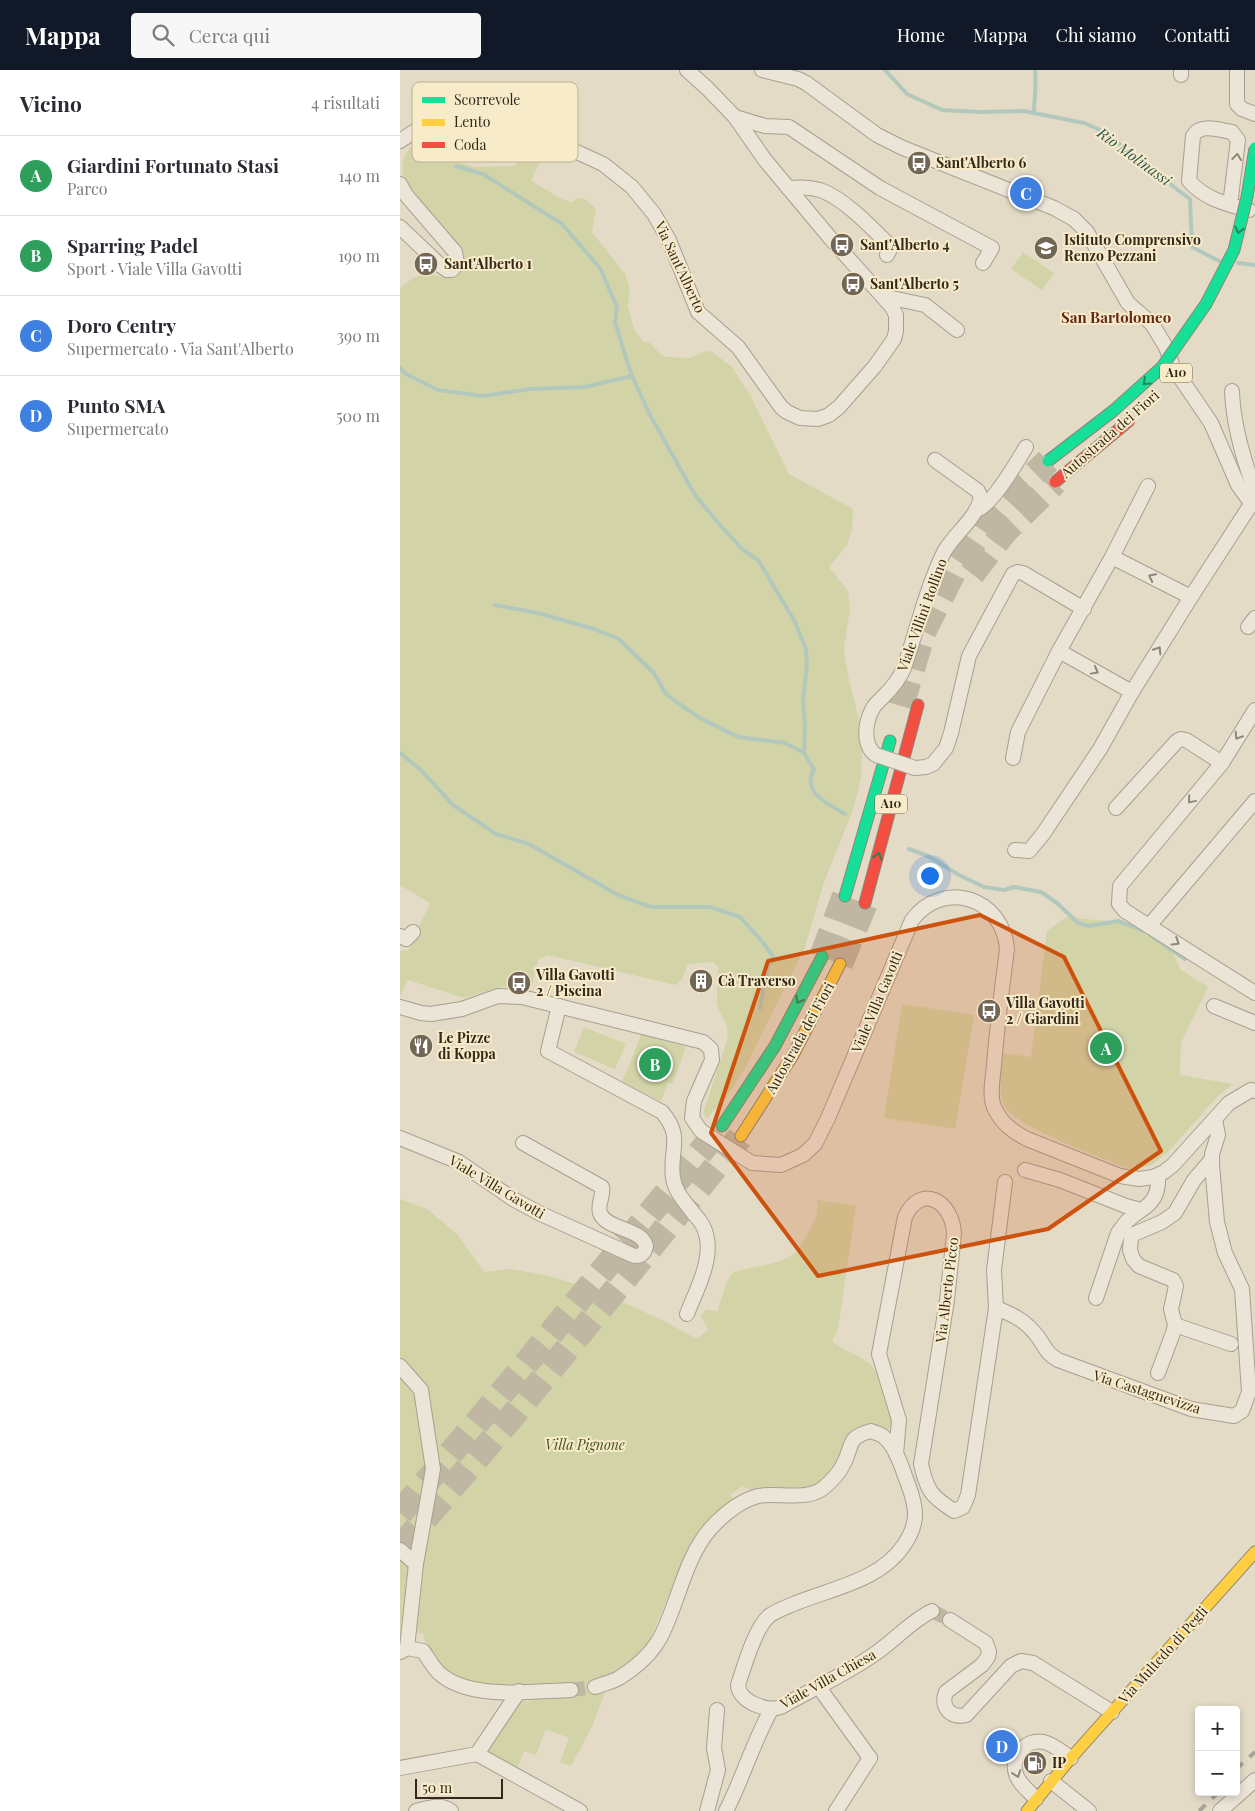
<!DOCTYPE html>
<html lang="it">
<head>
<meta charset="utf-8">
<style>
	:root { --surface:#fff; --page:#f7f7f7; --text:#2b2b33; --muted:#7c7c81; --line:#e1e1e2; --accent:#111827 }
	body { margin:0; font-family:"Playfair Display",serif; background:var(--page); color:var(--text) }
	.controls { position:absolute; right:15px; bottom:15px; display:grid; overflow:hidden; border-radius:5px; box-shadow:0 2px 8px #0003 }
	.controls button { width:45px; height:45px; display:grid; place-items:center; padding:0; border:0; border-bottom:1px solid var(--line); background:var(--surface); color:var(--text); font:25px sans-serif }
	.scale { position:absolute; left:15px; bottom:12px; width:88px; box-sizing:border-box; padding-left:5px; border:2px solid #352719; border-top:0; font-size:14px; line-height:18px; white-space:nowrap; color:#352719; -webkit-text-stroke:4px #f7ebc9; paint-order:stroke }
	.you { position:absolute; left:529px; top:805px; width:18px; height:18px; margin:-12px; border:4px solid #fff; border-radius:50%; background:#1a73e8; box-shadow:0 0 0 8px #1a73e833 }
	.badge { display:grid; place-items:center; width:32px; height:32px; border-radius:50%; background:var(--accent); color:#fff; font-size:16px; font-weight:700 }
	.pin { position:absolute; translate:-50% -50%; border:2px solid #fff; box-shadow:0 1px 5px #0006 }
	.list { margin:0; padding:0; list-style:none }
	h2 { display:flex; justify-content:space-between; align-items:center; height:65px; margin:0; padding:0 20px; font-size:21px }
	h2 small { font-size:16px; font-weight:400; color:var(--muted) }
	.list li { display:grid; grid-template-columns:32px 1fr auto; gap:15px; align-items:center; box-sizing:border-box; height:80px; padding:0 20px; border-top:1px solid var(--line) }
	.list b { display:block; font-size:19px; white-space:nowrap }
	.list p { margin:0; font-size:16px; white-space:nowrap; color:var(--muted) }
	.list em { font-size:16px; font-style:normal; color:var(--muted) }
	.icon { flex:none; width:28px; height:28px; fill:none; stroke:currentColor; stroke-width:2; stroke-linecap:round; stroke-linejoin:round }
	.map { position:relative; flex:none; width:855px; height:1741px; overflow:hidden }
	header { display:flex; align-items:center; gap:30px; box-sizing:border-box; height:70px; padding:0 25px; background:var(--accent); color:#fff }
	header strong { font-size:24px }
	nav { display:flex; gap:28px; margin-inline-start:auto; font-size:18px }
	.search { width:350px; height:45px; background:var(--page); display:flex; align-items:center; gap:12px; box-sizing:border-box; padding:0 18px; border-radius:5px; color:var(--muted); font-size:19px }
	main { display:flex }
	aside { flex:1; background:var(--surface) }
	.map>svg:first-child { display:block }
	.green { fill:#d2d4a7 }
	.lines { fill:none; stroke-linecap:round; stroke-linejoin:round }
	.stream { stroke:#b3c8bc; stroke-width:4 }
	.street-tunnel { stroke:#c0b7a3; stroke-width:14; stroke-dasharray:14 7; stroke-linecap:butt }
	.highway-tunnel { stroke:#c0b7a3; stroke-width:26; stroke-dasharray:26 13; stroke-linecap:butt }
	.street-casing { stroke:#a79f90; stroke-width:16 }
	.fast-casing { stroke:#8d8577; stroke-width:13 }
	.slow-casing { stroke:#8d8577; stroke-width:13 }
	.jam-casing { stroke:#8d8577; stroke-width:13 }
	.street { stroke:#ebe5d8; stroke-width:14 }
	.fast { stroke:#16e098; stroke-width:11 }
	.slow { stroke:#ffcf43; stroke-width:11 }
	.jam { stroke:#f24e42; stroke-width:11 }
	.rail { stroke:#a9a499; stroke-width:4; stroke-dasharray:9 9; stroke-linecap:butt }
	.street-bridge-casing { stroke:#a79f90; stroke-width:16; stroke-linecap:butt }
	.fast-bridge-casing { stroke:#8d8577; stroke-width:13; stroke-linecap:butt }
	.jam-bridge-casing { stroke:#8d8577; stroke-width:13; stroke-linecap:butt }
	.street-bridge { stroke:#ebe5d8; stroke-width:14 }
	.fast-bridge { stroke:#16e098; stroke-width:11 }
	.jam-bridge { stroke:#f24e42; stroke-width:11 }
	.oneway { stroke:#908678 }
	.oneway2 { stroke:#268458 }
	.marked { fill:#cd520e; fill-opacity:0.2; stroke:#cd520e; stroke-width:4; stroke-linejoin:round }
	.labels { text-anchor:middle; stroke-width:4; stroke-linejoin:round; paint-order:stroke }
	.shield { fill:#f7ebc9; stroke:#6f624e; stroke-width:1 }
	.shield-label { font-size:12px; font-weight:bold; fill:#352719 }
	.poi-label { font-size:14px; font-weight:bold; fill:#352719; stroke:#f7ebc9; text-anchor:start }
	.street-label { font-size:14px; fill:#352719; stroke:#f7ebc9 }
	.park-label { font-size:14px; font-style:italic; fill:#45531e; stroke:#f7ebc9 }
	.water-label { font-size:15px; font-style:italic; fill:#275654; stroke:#f7ebc9 }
	.neighbourhood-label { font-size:15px; font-weight:bold; fill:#642816; stroke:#f7ebc9 }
	.key { fill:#f7ebc9; stroke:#bdb094; stroke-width:1 }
	.key-label { font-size:14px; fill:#352719 }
</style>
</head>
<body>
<header>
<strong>Mappa</strong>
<div class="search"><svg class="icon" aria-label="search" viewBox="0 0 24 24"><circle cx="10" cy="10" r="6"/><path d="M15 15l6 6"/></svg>Cerca qui</div>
<nav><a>Home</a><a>Mappa</a><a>Chi siamo</a><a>Contatti</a></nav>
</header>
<main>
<aside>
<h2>Vicino<small>4 risultati</small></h2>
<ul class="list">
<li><span class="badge" style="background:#2e9e5b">A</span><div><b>Giardini Fortunato Stasi</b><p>Parco</p></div><em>140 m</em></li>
<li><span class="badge" style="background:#2e9e5b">B</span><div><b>Sparring Padel</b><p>Sport · Viale Villa Gavotti</p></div><em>190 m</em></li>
<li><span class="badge" style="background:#3f7fe0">C</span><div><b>Doro Centry</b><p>Supermercato · Via Sant'Alberto</p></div><em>390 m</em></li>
<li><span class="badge" style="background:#3f7fe0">D</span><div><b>Punto SMA</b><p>Supermercato</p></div><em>500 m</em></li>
</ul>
</aside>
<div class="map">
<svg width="855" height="1741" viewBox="0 0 855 1741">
	<rect width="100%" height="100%" fill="#e3dbc6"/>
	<!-- green -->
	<g class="green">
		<path d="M23 69 38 70 44 74 59 92 74 97 114 96 129 79 137 77 142 83V86L131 111 164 130 172 132 178 128 185 129 196 139 192 162 225 204 230 219 228 236 234 259 243 271 250 273 260 284 267 287 291 288 305 281 312 282 332 297 350 325 389 404 453 439 452 460 447 475 429 497 448 521 450 539 444 578 448 605 463 667 461 708 454 737 423 815 405 877 345 998 331 1020 307 1049 303 1043 327 970C330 950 322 952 318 936 316 932 318 904 318 897L312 892 288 894 282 909 276 915 147 885 138 890 132 915 101 917 64 928 8 910 0 927V881L8 880 30 833 0 815V218C20 201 23 203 48 208L54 204 41 156 4 109C0 86 5 80 23 69Z"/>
		<polygon points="623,182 654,203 642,220 611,199"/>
		<path d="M666 847 735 854 767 872 781 900 808 917 781 973 780 1005 833 1014 818 1026 768 1082 750 1096 733 1099 722 1096C697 1086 617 1057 605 1037 597 1022 602 999 602 983L631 987 647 861Z"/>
		<polygon points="502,934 574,945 555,1059 484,1048"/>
		<polygon points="184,957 226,974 215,999 174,982"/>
		<polygon points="242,963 286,977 273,1014 268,1013 261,1031 222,1012"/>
		<path d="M0 1129 27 1139 57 1164 84 1202 111 1199 149 1206 198 1221 260 1249 297 1269 308 1260 301 1246 306 1239 317 1242 326 1214 332 1203C353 1195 376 1197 395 1183 400 1178 404 1169 408 1163 415 1150 419 1145 417 1130L456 1136 438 1259 432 1271C443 1281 456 1284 468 1292 478 1299 493 1341 492 1352 491 1357 489 1359 486 1362L477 1356 469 1353 459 1356 451 1361 444 1370 439 1391 419 1412 406 1418 356 1420 348 1419 343 1416 330 1425 340 1438 313 1449 288 1481 244 1583 206 1620 192 1657 171 1696 160 1692 169 1668 146 1659 136 1685 124 1681 117 1700 87 1682 101 1655 121 1630 128 1632 136 1625 169 1614H113L88 1618 67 1614 38 1595 27 1579 23 1563 8 1564 0 1568Z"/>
	</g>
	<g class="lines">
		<!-- stream -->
		<g class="stream">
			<polyline points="485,0 507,24 542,40 580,42 624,41 684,53 707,63 734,87 790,129 792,177 819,191"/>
			<path d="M634 43C634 28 637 15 635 0"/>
			<path d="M56 96 83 104 162 154 200 198 217 237 215 252 225 285 232 306 250 345 295 425 320 455 343 480 358 490 395 552 406 579 407 594 403 631 405 655 404 683 414 699C401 722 428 734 445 744"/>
			<polyline points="838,193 855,195"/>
			<polyline points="0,298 6,304 38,320 83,326 130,319 184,317 232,306"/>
			<polyline points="95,535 138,543 194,559 219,569 254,603 266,624 279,634 300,648 338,667 385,673 404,683"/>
			<polyline points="0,683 21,700 53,735 96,764 129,774 218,825 251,837 310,837 340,847 361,870 375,889 368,895 360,938"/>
			<polyline points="509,779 528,786 559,805 584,817 604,820 614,817 641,822 657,833 678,853 689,856 718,851 745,861"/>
			<polyline points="750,865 785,889"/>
		</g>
		<!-- street-tunnel -->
		<g class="street-tunnel">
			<polyline points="532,1541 550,1550"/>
			<polyline points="171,1620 195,1617"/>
		</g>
		<!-- highway-tunnel -->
		<g class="highway-tunnel">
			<polyline points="572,504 605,461 655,412"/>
			<polyline points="501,636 523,562 554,501 584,458 617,421 648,391"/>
			<polyline points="422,887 445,826"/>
			<polyline points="440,894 465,833"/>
			<polyline points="0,1443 91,1336 322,1056"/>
			<polyline points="0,1478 110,1349 341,1066"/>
		</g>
		<!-- street casing -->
		<g class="street-casing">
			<g id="street">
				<polyline points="362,0 398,9 406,13 477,65 503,78 654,138 674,149 687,162 728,233 752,254 766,277 773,297 811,353 838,415 851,433 855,435"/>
				<polyline points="837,0 837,34 842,39 855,44"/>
				<polyline points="781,5 781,0"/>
				<polyline points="335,47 365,56 389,57 480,118 592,178 583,193"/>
				<polyline points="0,71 18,59 114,57 131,61 203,94 232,117 254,144 269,170 298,242 338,277 381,337 387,342 400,348 418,349 429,345 439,337 475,296 494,269 496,261 496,245 492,237 431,169 365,90 335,47 307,18 287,0"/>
				<polyline points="0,114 6,125 55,182 57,194 52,200 47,200 41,196 0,157"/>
				<path d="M388 118C398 117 410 117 420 120 444 128 473 159 491 177L487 185"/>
				<path d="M830 135 838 70 832 62C819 60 800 53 793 66L789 111C805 129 826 134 849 140"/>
				<polyline points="482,226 525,235 557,260"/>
				<path d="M832 321C833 353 844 391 855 421"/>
				<path d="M576 440C591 437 617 392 626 377"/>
				<polyline points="712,487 791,527"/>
				<polyline points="848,557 855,548"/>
				<polyline points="659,581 732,622"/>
				<polyline points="855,640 822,693 720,816 719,834 725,841 855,923"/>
				<path d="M476 685C462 675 465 652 473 638 475 634 480 630 483 627 492 618 499 610 504 598 517 560 526 519 544 482 554 464 576 449 581 428L578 421 535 390"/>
				<polyline points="613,688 618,662 659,581 712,487 748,416"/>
				<polyline points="515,698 526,697 533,694 546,678 551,663 569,586 613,504 618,502 623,503 684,539"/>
				<polyline points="716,738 777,671 781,669 786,670 822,693"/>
				<polyline points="615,780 629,781 643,764 700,679 732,622 791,527 855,428"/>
				<polyline points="749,856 855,731"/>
				<polyline points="0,866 6,869 13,862"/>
				<path d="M159 936 148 981 262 1042C284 1068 269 1079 273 1108 275 1122 285 1132 294 1144 297 1147 301 1152 303 1156 317 1184 297 1218 287 1244"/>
				<polyline points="814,936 855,953"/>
				<path d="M0 937 21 943 31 944 62 939 98 926 122 927 303 972 311 979 312 990 294 1031 292 1048 301 1061 352 1093 381 1095 403 1085 415 1074 428 1048 512 850C544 808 603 828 607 879 602 918 597 956 594 995 593 1008 589 1025 594 1037 601 1053 612 1061 627 1069L720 1106 739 1109 753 1107 764 1102 773 1095 829 1033 851 1020 855 1021"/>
				<path d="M0 1068 59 1092 113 1129 139 1143 232 1185C239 1188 245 1184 246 1176 242 1158 206 1160 200 1143 197 1134 204 1126 202 1117L123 1073"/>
				<path d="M625 1100 660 1110 726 1136 741 1140C755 1132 759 1121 758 1106"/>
				<polyline points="696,1228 718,1163 727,1151 741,1140"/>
				<polyline points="596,1238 594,1200 605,1112"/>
				<polyline points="775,1255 831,1274"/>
				<polyline points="0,1296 21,1320 33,1399 16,1494 7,1578 0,1582"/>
				<polyline points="758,1303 773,1263 775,1255 771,1239 776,1216 773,1210 739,1196 733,1189 730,1180 731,1168 734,1164 762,1152 775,1143 794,1110 812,1089"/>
				<path d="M496 1384 499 1350 479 1284 505 1147C521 1112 553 1132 554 1164L547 1230 521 1394C527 1421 531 1426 554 1441L563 1437 568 1425 596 1238C614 1245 626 1251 638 1267 646 1278 645 1282 658 1290L791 1339 834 1346 842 1341 849 1322 842 1219 825 1183 817 1152 812 1095V1084L818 1065 815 1049"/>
				<polyline points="0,1480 16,1494"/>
				<path d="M550 1550 586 1573 589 1582 588 1587 582 1595 546 1622C540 1637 551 1649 566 1645L611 1596 621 1591 633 1593 712 1642"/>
				<path d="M7 1578 23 1581C28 1588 33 1597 39 1603 70 1631 132 1621 171 1620"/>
				<path d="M195 1617C203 1614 212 1612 219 1608 235 1598 251 1584 260 1568 279 1532 284 1489 311 1458 324 1444 339 1431 358 1426 375 1422 405 1431 422 1419 431 1412 439 1404 444 1393 453 1375 447 1367 471 1361 475 1363 481 1364 484 1367 497 1378 502 1399 508 1414 517 1438 519 1453 504 1475 481 1510 433 1518 396 1533 387 1537 377 1540 369 1546 355 1558 344 1597 338 1615 339 1632 367 1642 381 1637 412 1619 447 1604 476 1583 495 1570 511 1551 532 1541"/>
				<polyline points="423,1623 470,1688 436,1741"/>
				<polyline points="77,1684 180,1741"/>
				<polyline points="77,1684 119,1621"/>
				<polyline points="0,1698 77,1684"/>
				<polyline points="651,1711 689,1741"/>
				<path d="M636 1729C629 1721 619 1714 616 1704 610 1687 626 1668 644 1672 653 1674 663 1683 671 1688"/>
				<path d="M16 1741C28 1738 41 1733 51 1741"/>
				<polyline points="307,1741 318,1700 314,1678 317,1640"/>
				<path d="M326 1741C343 1708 353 1672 371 1640"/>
				<polyline points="820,1741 855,1710"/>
			</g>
		</g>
		<!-- fast casing -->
		<g class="fast-casing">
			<g id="fast">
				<polyline points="445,826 490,671"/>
				<polyline points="322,1056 375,976 422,887"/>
			</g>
		</g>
		<!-- slow casing -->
		<g class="slow-casing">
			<g id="slow">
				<polyline points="341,1066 393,985 440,894"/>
				<polyline points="627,1741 671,1688 855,1482"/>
			</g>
		</g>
		<!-- jam casing -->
		<g class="jam-casing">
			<polyline id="jam" points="465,833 518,635"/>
		</g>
		<!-- street -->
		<use href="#street" class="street"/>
		<!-- fast -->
		<use href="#fast" class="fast"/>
		<!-- slow -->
		<use href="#slow" class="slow"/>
		<!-- jam -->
		<use href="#jam" class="jam"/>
		<!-- rail -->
		<g class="rail">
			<polyline points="836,1699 855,1682"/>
			<polyline points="799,1741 819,1722"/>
		</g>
		<!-- street-bridge casing -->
		<g class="street-bridge-casing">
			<polyline id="street-bridge" points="476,685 515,698"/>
		</g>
		<!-- fast-bridge casing -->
		<g class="fast-bridge-casing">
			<polyline id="fast-bridge" points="648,391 713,341 762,297 806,234 834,180 847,127 855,78"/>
		</g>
		<!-- jam-bridge casing -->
		<g class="jam-bridge-casing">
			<polyline id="jam-bridge" points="655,412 730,350"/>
		</g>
		<!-- street-bridge -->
		<use href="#street-bridge" class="street-bridge"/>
		<!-- fast-bridge -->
		<use href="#fast-bridge" class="fast-bridge"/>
		<!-- jam-bridge -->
		<use href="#jam-bridge" class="jam-bridge"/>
	</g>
	<!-- one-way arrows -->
	<defs><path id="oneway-chevron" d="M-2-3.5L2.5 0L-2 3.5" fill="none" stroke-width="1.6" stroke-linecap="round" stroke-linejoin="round" transform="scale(1.25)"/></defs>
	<g class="oneway">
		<use href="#oneway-chevron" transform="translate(837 87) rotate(-83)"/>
		<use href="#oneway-chevron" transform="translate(752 507) rotate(-153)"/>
		<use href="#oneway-chevron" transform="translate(758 580) rotate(-58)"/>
		<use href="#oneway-chevron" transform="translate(695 601) rotate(29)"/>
		<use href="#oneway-chevron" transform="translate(838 666) rotate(122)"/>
		<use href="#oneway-chevron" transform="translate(791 730) rotate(130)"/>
		<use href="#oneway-chevron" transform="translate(776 872) rotate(32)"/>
		<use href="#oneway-chevron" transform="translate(617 1704) rotate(70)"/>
	</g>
	<g class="oneway2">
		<use href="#oneway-chevron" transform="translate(839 160) rotate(104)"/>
		<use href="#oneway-chevron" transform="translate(746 312) rotate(138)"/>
		<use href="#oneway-chevron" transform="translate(478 786) rotate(-75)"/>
		<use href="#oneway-chevron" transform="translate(399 930) rotate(118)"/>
	</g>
	<!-- marked area -->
	<path class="marked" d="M580 845 664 887 761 1081 648 1159 418 1206 311 1063 368 891Z"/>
	<!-- icons -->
	<defs>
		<g id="bus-disc" transform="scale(1.25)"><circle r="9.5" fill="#726656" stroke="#f7ebc9"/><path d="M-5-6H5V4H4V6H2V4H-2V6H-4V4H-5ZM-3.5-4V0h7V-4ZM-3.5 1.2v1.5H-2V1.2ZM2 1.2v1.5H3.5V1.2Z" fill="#fff"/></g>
		<g id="school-disc" transform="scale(1.25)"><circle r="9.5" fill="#726656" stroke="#f7ebc9"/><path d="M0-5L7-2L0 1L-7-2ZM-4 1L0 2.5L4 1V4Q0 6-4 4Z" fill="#fff"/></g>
		<g id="building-disc" transform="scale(1.25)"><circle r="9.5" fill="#726656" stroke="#f7ebc9"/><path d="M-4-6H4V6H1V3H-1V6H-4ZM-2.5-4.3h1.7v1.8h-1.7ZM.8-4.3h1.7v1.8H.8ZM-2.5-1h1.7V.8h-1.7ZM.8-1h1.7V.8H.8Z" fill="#fff"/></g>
		<g id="restaurant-disc" transform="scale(1.25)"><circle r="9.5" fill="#726656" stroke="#f7ebc9"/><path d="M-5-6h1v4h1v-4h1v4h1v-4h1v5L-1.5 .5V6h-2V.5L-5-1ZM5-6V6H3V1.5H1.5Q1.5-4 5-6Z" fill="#fff"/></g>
		<g id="fuel-disc" transform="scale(1.25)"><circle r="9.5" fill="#726656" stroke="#f7ebc9"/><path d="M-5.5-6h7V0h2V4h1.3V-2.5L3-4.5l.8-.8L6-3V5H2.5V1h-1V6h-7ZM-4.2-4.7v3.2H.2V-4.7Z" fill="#fff"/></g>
	</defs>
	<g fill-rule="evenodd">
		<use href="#bus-disc" x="519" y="93"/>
		<use href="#bus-disc" x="442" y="175"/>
		<use href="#school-disc" x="646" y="178"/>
		<use href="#bus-disc" x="26" y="194"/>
		<use href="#bus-disc" x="453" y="214"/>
		<use href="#building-disc" x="301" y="911"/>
		<use href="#bus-disc" x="119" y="913"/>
		<use href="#bus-disc" x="589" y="941"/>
		<use href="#restaurant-disc" x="21" y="976"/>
		<use href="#fuel-disc" x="635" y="1693"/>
	</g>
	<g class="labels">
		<!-- shield labels -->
		<g class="shield">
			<rect x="760" y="293.5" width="32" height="19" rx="4"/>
			<rect x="475" y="724.5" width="32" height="19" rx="4"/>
		</g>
		<g class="shield-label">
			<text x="776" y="307">A10</text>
			<text x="491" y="738">A10</text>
		</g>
		<!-- poi labels -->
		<g class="poi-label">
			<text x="536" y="98">Sant'Alberto 6</text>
			<text x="664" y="175">Istituto Comprensivo<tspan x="664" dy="16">Renzo Pezzani</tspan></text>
			<text x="460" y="180">Sant'Alberto 4</text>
			<text x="44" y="199">Sant'Alberto 1</text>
			<text x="470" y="219">Sant'Alberto 5</text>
			<text x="136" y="910">Villa Gavotti<tspan x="136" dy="16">2 / Piscina</tspan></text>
			<text x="318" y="916">Cà Traverso</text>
			<text x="606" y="938">Villa Gavotti<tspan x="606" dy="16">2 / Giardini</tspan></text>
			<text x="38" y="973">Le Pizze<tspan x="38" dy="16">di Koppa</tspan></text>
			<text x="652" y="1698">IP</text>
		</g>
		<!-- street labels -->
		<g class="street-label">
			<text transform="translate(280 197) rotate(65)" y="5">Via Sant'Alberto</text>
			<text transform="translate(710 364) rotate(-41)" y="5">Autostrada dei Fiori</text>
			<text transform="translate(522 545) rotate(-70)" y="5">Viale Villini Rollino</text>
			<text transform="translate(477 932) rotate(-67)" y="5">Viale Villa Gavotti</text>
			<text transform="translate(400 968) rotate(-61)" y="5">Autostrada dei Fiori</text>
			<text transform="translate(97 1117) rotate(31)" y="5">Viale Villa Gavotti</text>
			<text transform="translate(547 1220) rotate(-83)" y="5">Via Alberto Picco</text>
			<text transform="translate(747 1322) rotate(18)" y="5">Via Castagnevizza</text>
			<text transform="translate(763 1585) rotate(-48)" y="5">Via Multedo di Pegli</text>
			<text transform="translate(428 1609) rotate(-29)" y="5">Viale Villa Chiesa</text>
		</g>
		<!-- park labels -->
		<g class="park-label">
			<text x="185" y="1380">Villa Pignone</text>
		</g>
		<!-- water labels -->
		<g class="water-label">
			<text transform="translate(734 87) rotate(36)" y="5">Rio Molinassi</text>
		</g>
		<!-- neighbourhood labels -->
		<g class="neighbourhood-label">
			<text x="716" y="253">San Bartolomeo</text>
		</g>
	</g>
	<!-- legend -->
	<rect x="12" y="12" width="166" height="80" rx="8" class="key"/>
	<rect x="22" y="27" width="23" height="6" fill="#16e098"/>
	<rect x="22" y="49" width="23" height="7" fill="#ffcf43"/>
	<rect x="22" y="72" width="23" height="6" fill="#f24e42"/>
	<g class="key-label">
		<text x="54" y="35">Scorrevole</text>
		<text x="54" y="57">Lento</text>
		<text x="54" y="80">Coda</text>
	</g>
</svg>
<div class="controls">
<button>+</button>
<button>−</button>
</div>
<div class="scale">50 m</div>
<div class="you"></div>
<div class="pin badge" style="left:706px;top:978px;background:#2e9e5b">A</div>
<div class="pin badge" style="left:255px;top:994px;background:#2e9e5b">B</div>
<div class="pin badge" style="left:626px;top:123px;background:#3f7fe0">C</div>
<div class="pin badge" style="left:602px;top:1676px;background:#3f7fe0">D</div>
</div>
</main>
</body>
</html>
